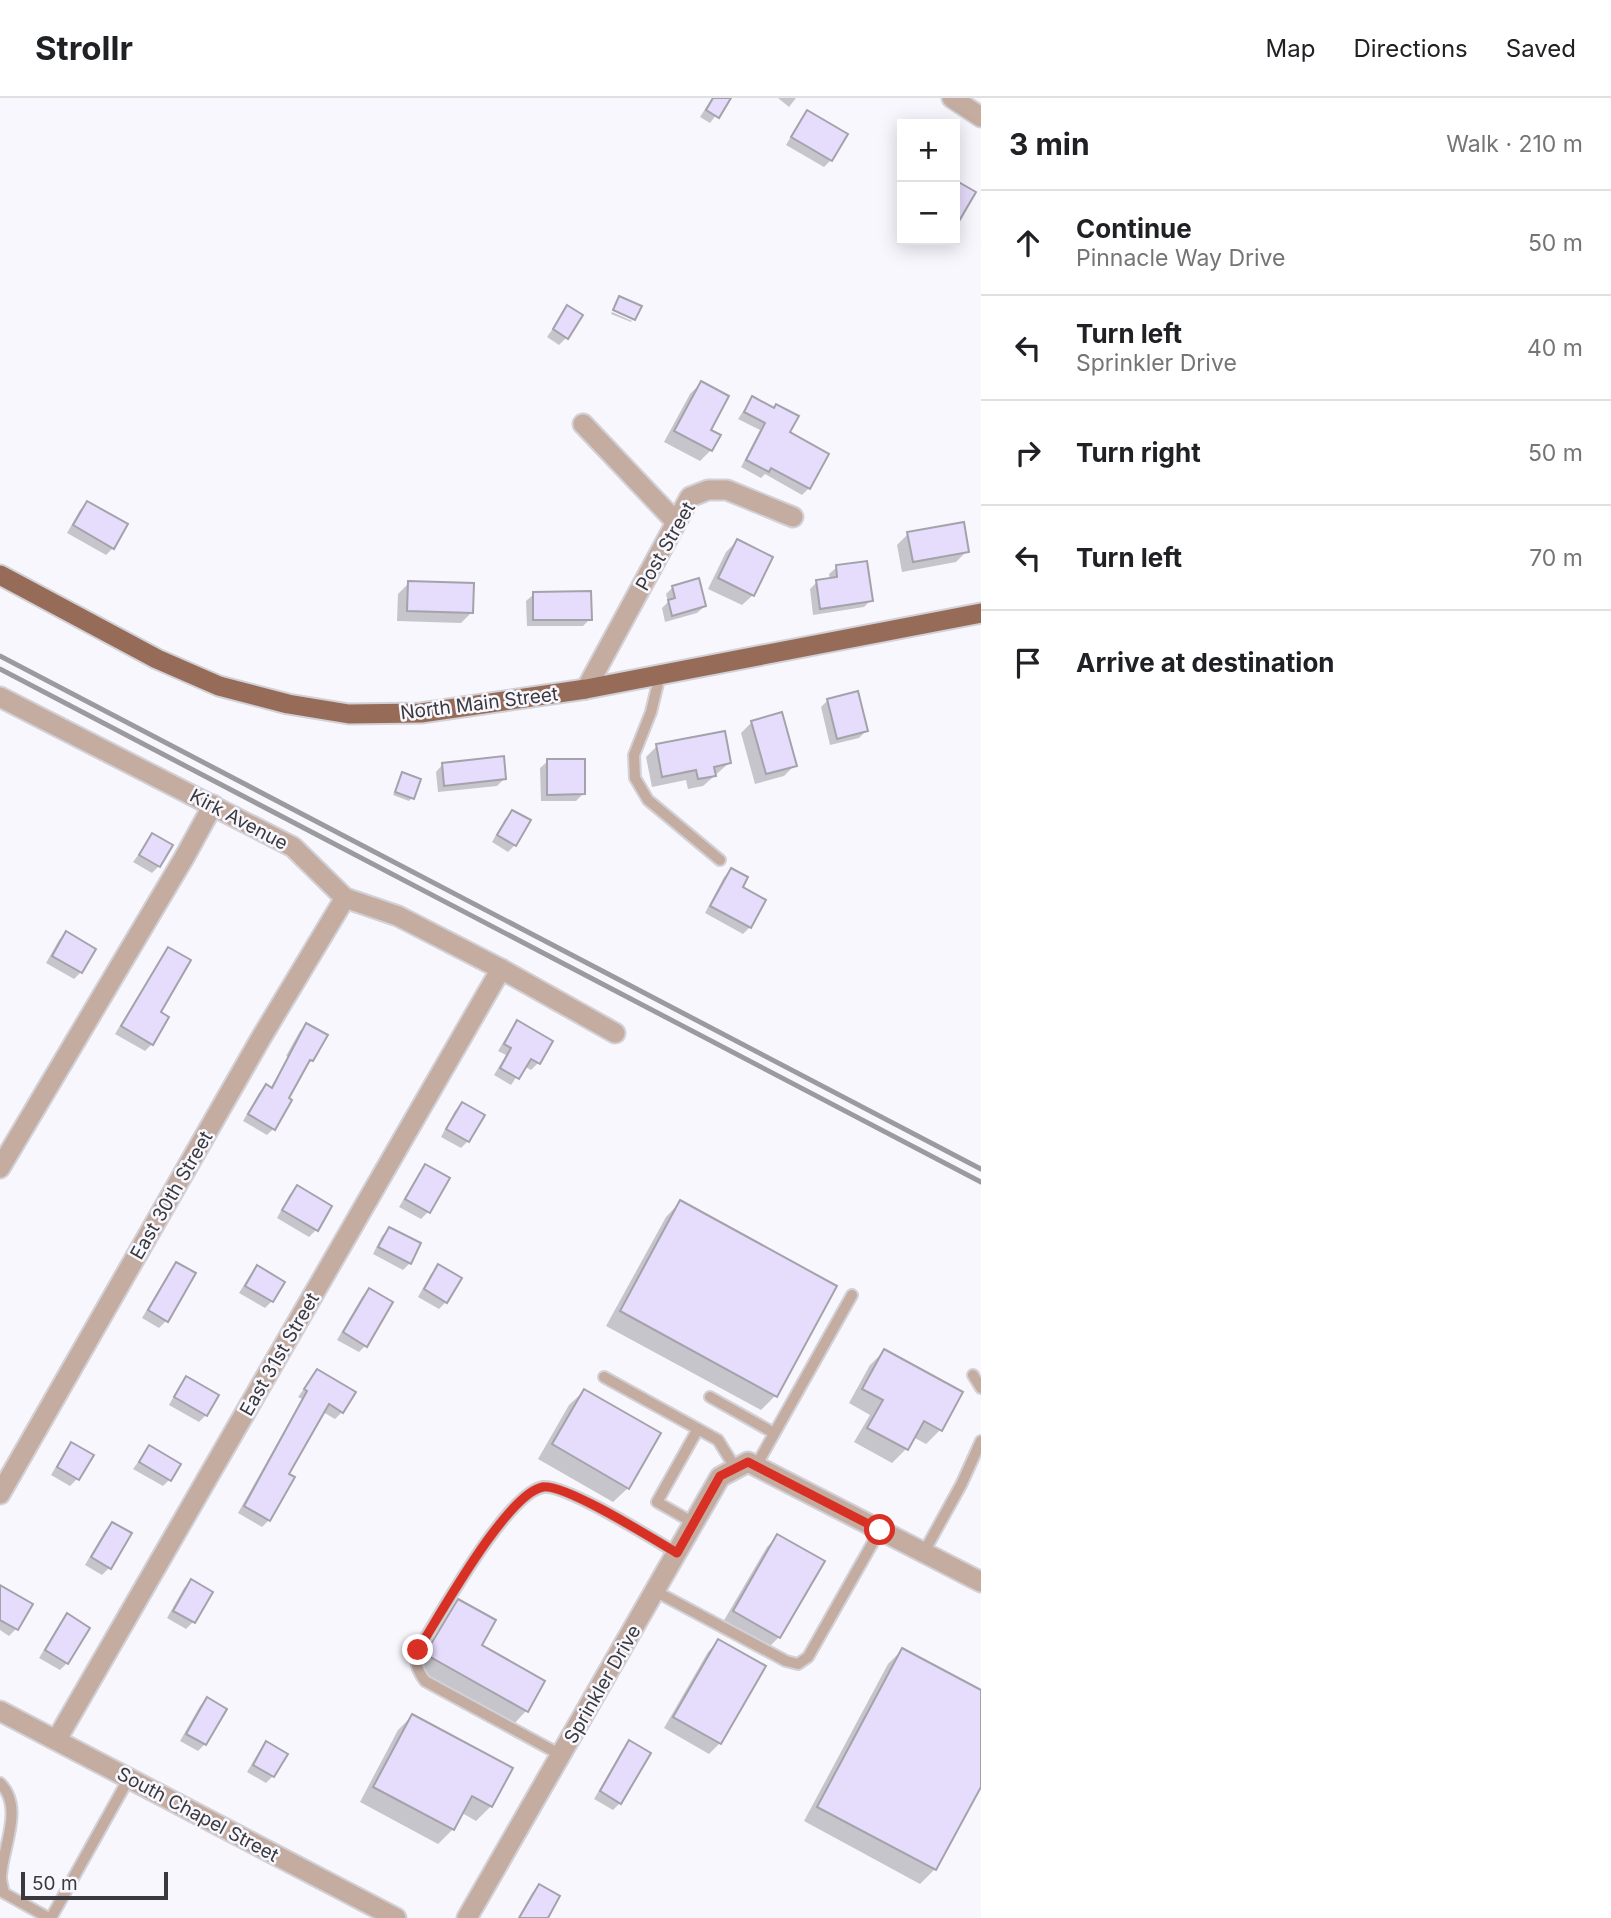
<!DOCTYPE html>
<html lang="en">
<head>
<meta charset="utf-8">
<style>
	:root { --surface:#fff; --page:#f6f6f6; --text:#202124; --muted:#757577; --line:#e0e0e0 }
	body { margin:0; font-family:Inter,sans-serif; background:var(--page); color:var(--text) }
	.controls { position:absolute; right:21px; top:21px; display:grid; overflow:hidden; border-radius:0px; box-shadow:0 4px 18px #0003 }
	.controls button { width:63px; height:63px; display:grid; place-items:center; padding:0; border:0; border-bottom:2px solid var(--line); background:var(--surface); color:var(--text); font:35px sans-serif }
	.scale { position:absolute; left:21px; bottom:18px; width:147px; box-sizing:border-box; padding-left:7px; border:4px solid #3a393d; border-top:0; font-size:19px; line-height:24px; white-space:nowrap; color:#3a393d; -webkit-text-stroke:5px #f8f7fe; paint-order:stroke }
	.stop { position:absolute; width:21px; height:21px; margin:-16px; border:5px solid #d93025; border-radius:50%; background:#fff }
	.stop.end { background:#d93025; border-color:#fff; box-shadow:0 2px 7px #0008 }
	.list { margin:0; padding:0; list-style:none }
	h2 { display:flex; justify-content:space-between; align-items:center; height:91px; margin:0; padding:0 28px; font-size:30px }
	h2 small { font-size:23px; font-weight:400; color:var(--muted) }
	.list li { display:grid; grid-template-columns:46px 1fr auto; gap:21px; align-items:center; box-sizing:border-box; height:105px; padding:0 28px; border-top:2px solid var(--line) }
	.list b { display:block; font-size:26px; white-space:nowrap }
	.list p { margin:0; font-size:23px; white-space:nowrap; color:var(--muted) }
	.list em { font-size:23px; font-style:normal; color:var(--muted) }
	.icon { flex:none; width:38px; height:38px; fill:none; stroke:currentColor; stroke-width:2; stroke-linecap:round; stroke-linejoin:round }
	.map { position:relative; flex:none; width:981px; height:1820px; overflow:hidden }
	header { display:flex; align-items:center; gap:42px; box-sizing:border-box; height:98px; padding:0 35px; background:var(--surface); border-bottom:2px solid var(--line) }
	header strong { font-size:33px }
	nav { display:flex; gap:38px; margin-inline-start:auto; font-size:24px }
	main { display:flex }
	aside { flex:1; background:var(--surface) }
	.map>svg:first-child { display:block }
	.shadow { fill:#0003 }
	.building { fill:#e6dcfc; stroke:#a4a2aa; stroke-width:2 }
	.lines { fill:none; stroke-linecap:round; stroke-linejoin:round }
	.service-casing { stroke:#d2d1d7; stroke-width:14 }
	.minor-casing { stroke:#d2d1d7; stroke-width:23 }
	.tertiary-casing { stroke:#d2d1d7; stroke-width:23 }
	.primary-casing { stroke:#d2d1d7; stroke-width:23 }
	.service { stroke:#c4aca0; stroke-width:10 }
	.minor { stroke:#c4aca0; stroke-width:19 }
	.tertiary { stroke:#c4aca0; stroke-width:19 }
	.primary { stroke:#966c58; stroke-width:19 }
	.rail { stroke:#9b9a9f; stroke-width:5 }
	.route { stroke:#d93025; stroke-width:9 }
	.labels { text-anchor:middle; stroke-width:5; stroke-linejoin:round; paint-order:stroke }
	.street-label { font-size:19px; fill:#3a393d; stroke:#f8f7fe }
</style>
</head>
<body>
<header>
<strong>Strollr</strong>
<nav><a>Map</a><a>Directions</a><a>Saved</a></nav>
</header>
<main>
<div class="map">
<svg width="981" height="1820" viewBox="0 0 981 1820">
	<rect width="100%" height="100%" fill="#f8f7fe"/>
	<!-- shadow -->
	<g class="shadow">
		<polygon points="712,0 729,0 710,25 700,19"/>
		<polygon points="778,0 796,0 789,9"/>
		<polygon points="808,14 831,62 824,69 786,47 801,21"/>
		<polygon points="568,209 566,240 559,247 547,239"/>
		<polygon points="612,214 632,223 631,224 611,216"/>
		<polygon points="701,285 711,352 700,363 664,344 690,296"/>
		<polygon points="752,300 773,311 776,308 809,390 802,397 765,376 761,380 741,369 760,332 738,321"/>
		<polygon points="87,405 113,450 106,457 67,435 80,412"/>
		<polygon points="908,436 967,453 956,464 902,474 897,447"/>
		<polygon points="737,443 753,497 742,507 708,491 726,454"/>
		<polygon points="837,469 871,502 864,509 813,517 810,491 817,484 830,482 829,476"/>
		<polygon points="409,485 472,514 461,525 397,523 398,496"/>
		<polygon points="673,489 705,508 697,515 665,524 662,510 668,504 666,496"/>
		<polygon points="534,496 590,521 583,528 527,528 526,503"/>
		<polygon points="828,602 866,633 859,640 830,647 821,609"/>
		<polygon points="752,624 795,667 784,678 755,686 741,635"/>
		<polygon points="657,648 729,665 703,688 688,691 686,682 652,689 646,659"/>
		<polygon points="548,663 583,696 576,703 541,703 540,670"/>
		<polygon points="443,666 504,681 497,688 438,694 436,674"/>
		<polygon points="403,676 412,700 409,703 393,697"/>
		<polygon points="512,714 515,747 508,754 492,744 505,721"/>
		<polygon points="153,737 159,768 152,775 133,764"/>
		<polygon points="731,772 750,829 743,836 705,815 724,779"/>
		<polygon points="66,835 81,874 74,881 46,865 59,842"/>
		<polygon points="169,852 152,946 145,953 115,936 162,859"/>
		<polygon points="518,924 538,965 531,972 524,968 511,987 494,977 506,957 498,953 511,931"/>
		<polygon points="306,927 312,962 304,968 273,1031 267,1037 243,1023 259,995 266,989 270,991 288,959 286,958 300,933"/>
		<polygon points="462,1006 468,1043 461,1050 441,1039 455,1013"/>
		<polygon points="426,1068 448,1081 428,1114 421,1121 399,1109 419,1075"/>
		<polygon points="297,1089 316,1132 309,1139 277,1120 290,1096"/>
		<polygon points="680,1104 775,1298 761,1312 606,1228 666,1119"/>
		<polygon points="389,1131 410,1165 403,1172 373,1156 382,1138"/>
		<polygon points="177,1166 166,1223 159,1230 142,1220 170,1173"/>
		<polygon points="438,1169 446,1204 439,1211 418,1199 431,1176"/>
		<polygon points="257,1170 272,1203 265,1210 239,1195 250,1177"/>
		<polygon points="369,1192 366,1247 359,1254 337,1242 362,1199"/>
		<polygon points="884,1253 940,1332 926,1346 913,1339 906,1351 892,1365 854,1344 870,1317 849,1305 870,1267"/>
		<polygon points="317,1273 342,1314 335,1321 323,1314 287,1376 269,1422 262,1429 238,1415 302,1301 298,1299"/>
		<polygon points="187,1280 206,1317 199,1324 169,1307 180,1287"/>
		<polygon points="584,1293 628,1390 613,1404 538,1361 569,1307"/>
		<polygon points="72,1346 77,1381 70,1388 51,1377 65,1353"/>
		<polygon points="149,1349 170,1381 163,1388 133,1371"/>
		<polygon points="112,1426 109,1470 102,1477 85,1467 105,1433"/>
		<polygon points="778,1438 779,1539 768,1550 723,1524 767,1449"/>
		<polygon points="191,1483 211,1494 193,1524 186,1531 167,1520 184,1490"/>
		<polygon points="0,1489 16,1531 9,1538 0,1532"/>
		<polygon points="459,1503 480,1547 543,1584 526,1613 512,1628 412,1571 444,1517"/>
		<polygon points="67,1518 67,1565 60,1572 39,1560 60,1525"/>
		<polygon points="718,1543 720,1645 709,1656 664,1630 708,1554"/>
		<polygon points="902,1552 981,1594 981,1686 935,1771 920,1786 804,1723 888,1566"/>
		<polygon points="207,1601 205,1646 198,1653 180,1643 200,1608"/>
		<polygon points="412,1618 491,1708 476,1723 462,1715 453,1731 438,1746 360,1704 398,1632"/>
		<polygon points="267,1645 273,1678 266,1685 247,1674 260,1652"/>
		<polygon points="629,1645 620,1705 613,1712 594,1701 622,1652"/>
		<polygon points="539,1788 546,1820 518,1820 532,1795"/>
	</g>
	<!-- building -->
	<g class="building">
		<polygon points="713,0 731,0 719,20 706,12"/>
		<polygon points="807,12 848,36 832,63 791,39"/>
		<polygon points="955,82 976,94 955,130"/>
		<polygon points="619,198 642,208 635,222 613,212"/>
		<polygon points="567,207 583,217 568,241 553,231"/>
		<polygon points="701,283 729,298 711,332 721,337 712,353 674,333"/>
		<polygon points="752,298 774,310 776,306 799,318 790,334 829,356 810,391 771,370 769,374 746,362 765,325 744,314"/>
		<polygon points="87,403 128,426 114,451 73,427"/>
		<polygon points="964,424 969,454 913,464 907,434"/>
		<polygon points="737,441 773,459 754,498 718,480"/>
		<polygon points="867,463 873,503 820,511 816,482 837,479 836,467"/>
		<polygon points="699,480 706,508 672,518 668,502 675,500 672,488"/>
		<polygon points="408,483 474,485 473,515 407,513"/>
		<polygon points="591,493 592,522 533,522 533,494"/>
		<polygon points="858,593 868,633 837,641 827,601"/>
		<polygon points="782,614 797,668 766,676 751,623"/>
		<polygon points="725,633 731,665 714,669 716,678 698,681 696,672 662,679 656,646"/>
		<polygon points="504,658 506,681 444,688 442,665"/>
		<polygon points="547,661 585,661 585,696 547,697"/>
		<polygon points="402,674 421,681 414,701 395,694"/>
		<polygon points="512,712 531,722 516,748 497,737"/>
		<polygon points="152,735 173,747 160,769 139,757"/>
		<polygon points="731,770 748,779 743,789 766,802 751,830 710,808"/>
		<polygon points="66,833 96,851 82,875 52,858"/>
		<polygon points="168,849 191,862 161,914 169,919 153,947 121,928"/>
		<polygon points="517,922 553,943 540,966 531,961 519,981 500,970 511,950 504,946"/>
		<polygon points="306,925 328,937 313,963 310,962 289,1000 292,1002 275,1032 248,1016 266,986 272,990"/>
		<polygon points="462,1004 485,1017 469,1044 446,1031"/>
		<polygon points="425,1066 450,1080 430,1115 405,1101"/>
		<polygon points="297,1087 332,1108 318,1133 282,1112"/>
		<polygon points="680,1102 837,1188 777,1299 620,1213"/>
		<polygon points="389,1129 421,1145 411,1166 378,1149"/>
		<polygon points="176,1164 196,1175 168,1224 148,1212"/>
		<polygon points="438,1166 462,1180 447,1205 424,1191"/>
		<polygon points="257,1167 285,1184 273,1204 245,1188"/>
		<polygon points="369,1190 393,1204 367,1249 343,1234"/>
		<polygon points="884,1251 963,1294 942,1333 924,1323 908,1352 867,1330 883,1302 862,1291"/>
		<polygon points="317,1271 356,1294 343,1315 329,1306 289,1376 295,1379 270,1423 244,1408 307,1293 304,1291"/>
		<polygon points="186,1278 219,1297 207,1318 174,1299"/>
		<polygon points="584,1291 661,1335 629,1391 552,1346"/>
		<polygon points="71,1344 94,1357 79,1382 57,1369"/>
		<polygon points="149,1347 181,1366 171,1383 139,1364"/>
		<polygon points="112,1424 132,1435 111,1471 91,1459"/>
		<polygon points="777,1436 825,1463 780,1540 733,1513"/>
		<polygon points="191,1481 213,1494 195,1525 173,1513"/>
		<polygon points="0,1487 33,1506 18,1532 0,1522"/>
		<polygon points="458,1501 496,1522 482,1547 545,1583 528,1614 425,1556"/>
		<polygon points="67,1515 90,1530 68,1566 45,1552"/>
		<polygon points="718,1541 766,1568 721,1646 673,1619"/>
		<polygon points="902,1550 981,1592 981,1689 936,1772 817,1709"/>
		<polygon points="207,1599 227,1611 206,1647 186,1636"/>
		<polygon points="412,1616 513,1670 492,1709 472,1698 454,1732 373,1689"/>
		<polygon points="629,1642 651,1655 621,1706 600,1693"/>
		<polygon points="266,1643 288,1656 274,1679 253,1667"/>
		<polygon points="539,1786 560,1798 548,1820 519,1820"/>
	</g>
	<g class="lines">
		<!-- service casing -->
		<g class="service-casing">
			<g id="service">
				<polyline points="660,577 651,614 634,657 635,680 648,702 720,762"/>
				<polyline points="973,1277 981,1290"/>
				<polyline points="604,1279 718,1342 736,1371"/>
				<polyline points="710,1299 774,1335"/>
				<polyline points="756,1368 852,1197"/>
				<polyline points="694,1425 657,1404 698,1331"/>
				<polyline points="924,1454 961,1387 981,1343"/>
				<polyline points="655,1493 786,1563 798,1566 808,1559 880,1432"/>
				<path d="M561 1657 425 1583C417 1572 415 1566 418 1552 439 1519 507 1395 543 1389 566 1386 653 1441 677 1455"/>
				<path d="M0 1685C25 1710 2 1750 1 1779 1 1784 3 1790 4 1795L49 1820"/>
				<polyline points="51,1820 129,1680"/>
			</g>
		</g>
		<!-- minor casing -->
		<g class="minor-casing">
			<g id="minor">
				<polyline points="952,0 981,19"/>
				<polyline points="583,326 676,424"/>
				<polyline points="586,591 690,399 708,392 727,392 793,419"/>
				<polyline points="0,599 293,749 345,800 398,818 501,871 615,935"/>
				<polyline points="0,1070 184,760 213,707"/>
				<polyline points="0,1396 261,940 345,800"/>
				<polyline points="57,1641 501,871"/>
				<polyline points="467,1820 720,1379 748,1364 981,1484"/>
			</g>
		</g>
		<!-- tertiary casing -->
		<g class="tertiary-casing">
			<polyline id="tertiary" points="0,1613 396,1820"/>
		</g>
		<!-- primary casing -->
		<g class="primary-casing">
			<polyline id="primary" points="0,477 157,561 219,588 288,606 349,616 421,615 586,591 981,515"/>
		</g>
		<!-- service -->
		<use href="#service" class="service"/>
		<!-- minor -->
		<use href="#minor" class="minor"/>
		<!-- tertiary -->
		<use href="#tertiary" class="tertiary"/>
		<!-- primary -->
		<use href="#primary" class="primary"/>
		<!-- rail -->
		<g class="rail">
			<polyline points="0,558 981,1071"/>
			<polyline points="0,571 981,1084"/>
		</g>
	</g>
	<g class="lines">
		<!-- route -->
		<path class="route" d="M418 1552C439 1519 507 1395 543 1389 566 1386 653 1441 677 1455L720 1378 748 1364 880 1432"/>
	</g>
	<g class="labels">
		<!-- street labels -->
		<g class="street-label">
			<text transform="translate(665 448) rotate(-60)" y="7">Post Street</text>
			<text transform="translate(479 605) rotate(-7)" y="7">North Main Street</text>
			<text transform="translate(239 721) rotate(28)" y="7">Kirk Avenue</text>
			<text transform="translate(171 1097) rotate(-60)" y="7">East 30th Street</text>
			<text transform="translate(279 1256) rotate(-60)" y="7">East 31st Street</text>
			<text transform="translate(602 1586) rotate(-60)" y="7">Sprinkler Drive</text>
			<text transform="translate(198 1716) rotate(28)" y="7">South Chapel Street</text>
		</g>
	</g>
</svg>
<div class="controls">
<button>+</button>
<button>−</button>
</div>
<div class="scale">50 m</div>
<div class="stop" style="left:880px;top:1432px"></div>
<div class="stop end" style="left:418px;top:1552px"></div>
</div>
<aside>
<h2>3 min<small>Walk · 210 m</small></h2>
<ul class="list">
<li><svg class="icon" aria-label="ahead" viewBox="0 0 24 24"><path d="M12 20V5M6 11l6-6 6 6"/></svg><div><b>Continue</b><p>Pinnacle Way Drive</p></div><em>50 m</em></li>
<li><svg class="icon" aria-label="left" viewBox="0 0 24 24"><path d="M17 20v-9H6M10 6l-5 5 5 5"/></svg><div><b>Turn left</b><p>Sprinkler Drive</p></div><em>40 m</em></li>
<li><svg class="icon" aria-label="right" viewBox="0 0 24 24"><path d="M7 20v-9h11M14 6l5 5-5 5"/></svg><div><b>Turn right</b></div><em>50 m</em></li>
<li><svg class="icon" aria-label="left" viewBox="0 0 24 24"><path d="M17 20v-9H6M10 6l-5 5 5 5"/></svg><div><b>Turn left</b></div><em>70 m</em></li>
<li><svg class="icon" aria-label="arrive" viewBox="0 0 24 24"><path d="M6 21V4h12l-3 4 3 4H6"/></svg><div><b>Arrive at destination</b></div></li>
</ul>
</aside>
</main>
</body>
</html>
